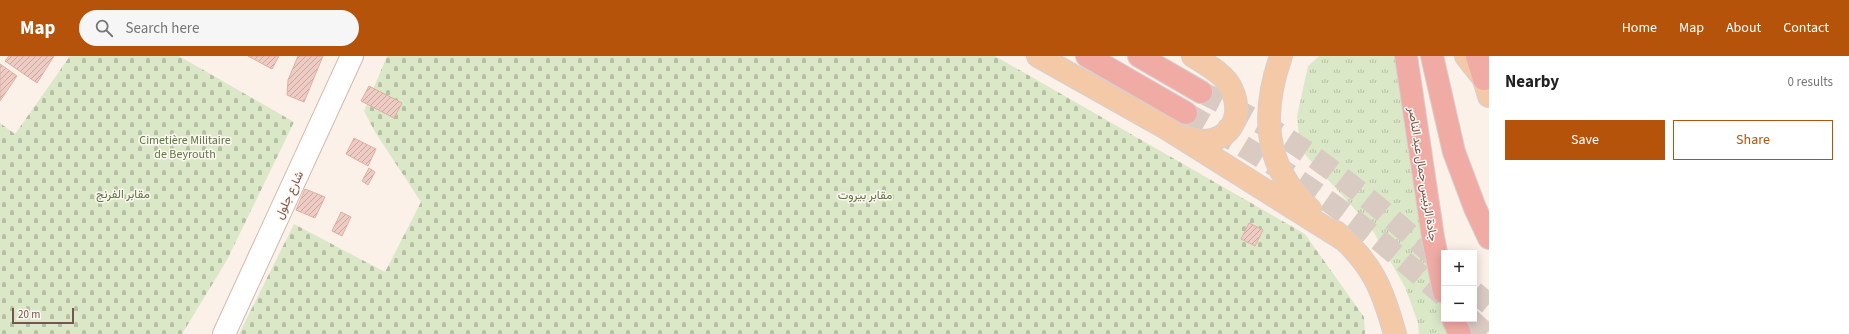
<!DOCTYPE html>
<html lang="en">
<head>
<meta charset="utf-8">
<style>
	:root { --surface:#fff; --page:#f6f6f6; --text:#222; --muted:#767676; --line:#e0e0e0; --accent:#b45309 }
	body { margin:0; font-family:"Source Sans 3",Vazirmatn,sans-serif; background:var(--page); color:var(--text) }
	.controls { position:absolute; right:12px; bottom:12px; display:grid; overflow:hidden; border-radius:0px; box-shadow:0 2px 10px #0003 }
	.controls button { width:36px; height:36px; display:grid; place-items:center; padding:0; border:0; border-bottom:1px solid var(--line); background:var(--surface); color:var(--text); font:20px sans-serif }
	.scale { position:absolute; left:12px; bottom:10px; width:62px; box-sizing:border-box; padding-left:4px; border:2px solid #74554f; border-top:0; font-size:11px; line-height:14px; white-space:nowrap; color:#74554f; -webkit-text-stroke:3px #fef6f0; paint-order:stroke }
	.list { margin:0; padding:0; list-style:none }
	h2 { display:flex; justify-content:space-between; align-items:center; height:52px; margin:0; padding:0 16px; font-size:17px }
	h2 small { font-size:13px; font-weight:400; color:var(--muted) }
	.actions { display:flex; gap:8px; padding:12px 16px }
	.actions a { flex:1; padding:9px 0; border:1px solid var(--accent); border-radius:0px; text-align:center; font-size:14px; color:var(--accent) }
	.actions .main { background:var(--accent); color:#fff }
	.icon { flex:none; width:22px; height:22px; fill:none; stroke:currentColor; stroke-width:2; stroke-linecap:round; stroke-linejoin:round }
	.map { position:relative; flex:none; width:1489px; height:278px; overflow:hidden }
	header { display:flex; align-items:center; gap:24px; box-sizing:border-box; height:56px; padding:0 20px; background:var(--accent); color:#fff }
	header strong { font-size:19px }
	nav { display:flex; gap:22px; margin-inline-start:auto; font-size:14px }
	.search { width:280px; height:36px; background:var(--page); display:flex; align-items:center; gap:10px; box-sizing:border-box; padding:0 14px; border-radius:22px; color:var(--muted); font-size:15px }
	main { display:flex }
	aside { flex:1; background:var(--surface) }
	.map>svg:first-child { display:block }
	.grass { fill:url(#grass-tufts) }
	.cemetery { fill:url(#cemetery-stones) }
	.building { fill:url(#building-hatch); stroke:#dfb0a5 }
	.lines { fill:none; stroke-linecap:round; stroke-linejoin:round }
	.highway-tunnel { stroke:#d9cac2; stroke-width:22; stroke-dasharray:22 11; stroke-linecap:butt }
	.secondary-casing { stroke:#d1b9b0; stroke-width:24 }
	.primary-casing { stroke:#d8cfce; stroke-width:24 }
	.highway-casing { stroke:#d8cfce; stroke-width:24 }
	.secondary { stroke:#fff; stroke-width:22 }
	.primary { stroke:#f4c9a7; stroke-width:22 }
	.highway { stroke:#f0aba5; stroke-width:22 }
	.labels { text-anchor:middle; stroke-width:3; stroke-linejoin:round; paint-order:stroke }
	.park-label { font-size:12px; fill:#5e7847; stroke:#fef6f0 }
	.street-label { font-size:12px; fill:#74554f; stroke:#fef6f0 }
</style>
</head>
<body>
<header>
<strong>Map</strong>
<div class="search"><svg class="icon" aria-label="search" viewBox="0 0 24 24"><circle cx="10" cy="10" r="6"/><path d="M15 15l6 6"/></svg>Search here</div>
<nav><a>Home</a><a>Map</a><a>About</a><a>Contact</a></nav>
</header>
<main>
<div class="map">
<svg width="1489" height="278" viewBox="0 0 1489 278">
	<defs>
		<pattern id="grass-tufts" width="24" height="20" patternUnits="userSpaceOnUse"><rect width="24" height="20" fill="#dbe8c8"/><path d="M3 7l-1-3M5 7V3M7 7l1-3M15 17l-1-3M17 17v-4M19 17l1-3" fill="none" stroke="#b6bfa5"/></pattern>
		<pattern id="cemetery-stones" width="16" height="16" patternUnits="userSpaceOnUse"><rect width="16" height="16" fill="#dbe8c8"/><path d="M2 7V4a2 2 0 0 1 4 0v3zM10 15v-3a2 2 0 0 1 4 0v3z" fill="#b6bfa5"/></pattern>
		<pattern id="building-hatch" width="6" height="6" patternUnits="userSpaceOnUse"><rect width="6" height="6" fill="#eeccc3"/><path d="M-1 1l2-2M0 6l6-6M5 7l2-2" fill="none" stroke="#c5a8a1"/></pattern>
	</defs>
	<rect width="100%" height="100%" fill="#fbf1e9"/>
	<!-- grass -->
	<polygon class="grass" points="1319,0 1400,0 1430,207 1444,256 1444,263 1450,278 1419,278 1418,267 1405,231 1370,170 1300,93 1297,60 1308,10"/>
	<!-- cemetery -->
	<g class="cemetery">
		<polygon points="70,0 179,0 294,66 227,204 182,278 0,278 0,67 15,78"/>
		<polygon points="387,0 995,0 1305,178 1364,261 1365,278 239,278 294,168 385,216 421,146 375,76 364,55"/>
	</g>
	<!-- building -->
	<g class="building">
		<polygon points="9,0 54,0 37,27 5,5"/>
		<polygon points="248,0 279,0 272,13"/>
		<polygon points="298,0 323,0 304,46 287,39 288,24"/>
		<polygon points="0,8 17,20 0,45"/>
		<polygon points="369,30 402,47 394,62 361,45"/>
		<polygon points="354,82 376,93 368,110 346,98"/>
		<polygon points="369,112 375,116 368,129 362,125"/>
		<polygon points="305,133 325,141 315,162 296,154"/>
		<polygon points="341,156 351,161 342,180 332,175"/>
		<polygon points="1249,167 1263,174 1255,190 1241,183"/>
	</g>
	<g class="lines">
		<!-- highway-tunnel -->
		<g class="highway-tunnel">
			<path d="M1201 36C1223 47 1245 58 1266 70 1331 108 1388 159 1444 209"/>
			<path d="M1186 57C1242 89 1297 121 1348 160 1381 185 1413 213 1444 240"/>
			<polyline points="1474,236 1489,248"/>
			<polyline points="1470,263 1486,278"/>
		</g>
		<!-- secondary casing -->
		<g class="secondary-casing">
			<polyline id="secondary" points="224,278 352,0"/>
		</g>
		<!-- primary casing -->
		<g class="primary-casing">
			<g id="primary">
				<polyline points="1038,0 1166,72 1346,185"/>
				<path d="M1281 0C1261 57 1263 110 1310 153"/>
				<polyline points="1466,0 1484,23 1489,40"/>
				<path d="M1186 81C1220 95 1247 68 1232 34 1226 19 1206 8 1193 0"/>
				<path d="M1336 176C1372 208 1382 231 1395 278"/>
			</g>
		</g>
		<!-- highway casing -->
		<g class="highway-casing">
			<g id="highway">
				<polyline points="1087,0 1186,57"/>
				<polyline points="1139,0 1201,36"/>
				<polyline points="1406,0 1433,181 1444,236"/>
				<polyline points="1432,0 1454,96 1475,152 1489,182"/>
				<polyline points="1477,0 1484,23"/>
				<polyline points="1453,263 1460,278"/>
			</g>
		</g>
		<!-- secondary -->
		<use href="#secondary" class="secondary"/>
		<!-- primary -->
		<use href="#primary" class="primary"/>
		<!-- highway -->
		<use href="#highway" class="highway"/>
	</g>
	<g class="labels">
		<!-- park labels -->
		<g class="park-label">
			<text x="185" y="88">Cimetière Militaire<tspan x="185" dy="14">de Beyrouth</tspan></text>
			<text x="123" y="142">مقابر الفرنج</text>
			<text x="865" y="143">مقابر بيروت</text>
		</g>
		<!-- street labels -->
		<g class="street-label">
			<text transform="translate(1423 118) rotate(81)" y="4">جادة الرئيس جمال عبد الناصر</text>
			<text transform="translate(289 139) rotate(-65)" y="4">شارع جلول</text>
		</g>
	</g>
</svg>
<div class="controls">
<button>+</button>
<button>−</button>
</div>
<div class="scale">20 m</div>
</div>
<aside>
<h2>Nearby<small>0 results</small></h2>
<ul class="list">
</ul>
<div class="actions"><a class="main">Save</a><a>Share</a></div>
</aside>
</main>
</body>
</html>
